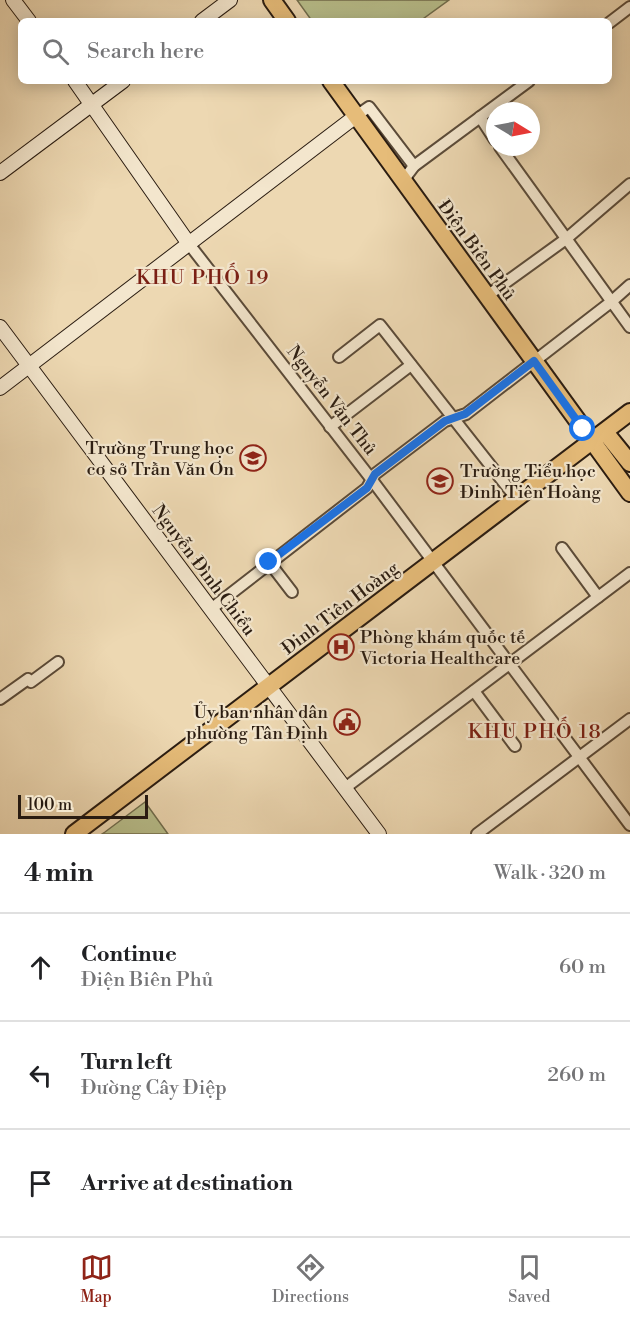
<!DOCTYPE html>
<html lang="en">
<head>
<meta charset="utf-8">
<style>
	:root { --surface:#fff; --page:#f2f2f2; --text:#202124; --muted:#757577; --line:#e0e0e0; --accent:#8f2418 }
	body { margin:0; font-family:"Libre Bodoni",serif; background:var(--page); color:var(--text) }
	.compass { position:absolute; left:486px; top:102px; width:54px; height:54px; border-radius:50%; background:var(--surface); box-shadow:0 3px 15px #0003; rotate:100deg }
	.scale { position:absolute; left:18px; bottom:15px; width:130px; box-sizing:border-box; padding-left:6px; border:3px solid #2a1c11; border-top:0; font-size:16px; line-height:21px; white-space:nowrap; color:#2a1c11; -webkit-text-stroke:4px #f3e6cd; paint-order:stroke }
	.stop { position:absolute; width:18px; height:18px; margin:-14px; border:4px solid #1a73e8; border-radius:50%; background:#fff }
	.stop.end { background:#1a73e8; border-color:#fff; box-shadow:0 2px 6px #0008 }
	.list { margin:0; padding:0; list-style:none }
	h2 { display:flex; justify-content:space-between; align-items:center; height:78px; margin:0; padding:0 24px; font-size:26px }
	h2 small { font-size:20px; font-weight:400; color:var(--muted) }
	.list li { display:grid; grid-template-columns:39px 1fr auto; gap:18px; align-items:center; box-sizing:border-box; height:108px; padding:0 24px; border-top:2px solid var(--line) }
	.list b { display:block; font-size:22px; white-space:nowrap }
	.list p { margin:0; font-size:20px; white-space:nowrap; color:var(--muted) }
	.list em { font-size:20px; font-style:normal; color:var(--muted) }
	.icon { flex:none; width:33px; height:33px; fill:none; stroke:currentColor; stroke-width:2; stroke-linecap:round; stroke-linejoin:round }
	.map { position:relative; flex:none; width:630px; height:834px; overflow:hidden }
	.search { position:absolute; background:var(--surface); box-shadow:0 3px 15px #0003; left:18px; right:18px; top:18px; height:66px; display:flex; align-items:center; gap:15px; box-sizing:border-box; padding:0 21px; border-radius:9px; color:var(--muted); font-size:22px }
	.sheet { height:402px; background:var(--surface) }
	nav { display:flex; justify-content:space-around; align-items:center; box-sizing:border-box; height:84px; border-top:2px solid var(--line); background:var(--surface); font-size:16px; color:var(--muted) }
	nav a { display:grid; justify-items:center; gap:3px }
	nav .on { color:var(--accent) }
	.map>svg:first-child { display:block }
	.green { fill:#b8bf8c; stroke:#716e4e; stroke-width:1.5 }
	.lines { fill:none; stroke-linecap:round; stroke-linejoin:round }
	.street-casing { stroke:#5b4b39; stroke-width:14 }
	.secondary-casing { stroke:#2a1c11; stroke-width:16 }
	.primary-casing { stroke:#2a1c11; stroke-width:20 }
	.street { stroke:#f3e6cd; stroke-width:10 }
	.secondary { stroke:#f3e6cd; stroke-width:14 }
	.primary { stroke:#e6bc79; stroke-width:16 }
	.route { stroke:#1a73e8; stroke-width:8 }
	.labels { text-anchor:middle; stroke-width:4.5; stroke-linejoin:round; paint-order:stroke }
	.street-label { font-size:18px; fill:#2a1c11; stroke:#f3e6cd }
	.poi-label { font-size:18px; fill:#2a1c11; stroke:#f3e6cd; text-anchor:end }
	.neighbourhood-label { font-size:20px; letter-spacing:1.5px; fill:#7a1f14; stroke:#f3e6cd }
</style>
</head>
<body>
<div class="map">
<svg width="630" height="834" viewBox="0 0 630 834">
	<rect width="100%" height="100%" fill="#edd8b2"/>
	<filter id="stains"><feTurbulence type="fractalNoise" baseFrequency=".00333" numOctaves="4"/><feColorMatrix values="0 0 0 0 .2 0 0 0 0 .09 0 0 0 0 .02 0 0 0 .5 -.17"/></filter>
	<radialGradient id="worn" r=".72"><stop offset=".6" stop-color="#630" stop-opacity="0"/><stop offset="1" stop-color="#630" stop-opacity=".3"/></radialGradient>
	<!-- green -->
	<g class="green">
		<polygon points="297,0 449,0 420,21 312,21"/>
		<polygon points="145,802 168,834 102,834 105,832"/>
	</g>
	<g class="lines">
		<!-- street casing -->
		<g class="street-casing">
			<g id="street">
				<polyline points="609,23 630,7"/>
				<polyline points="356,116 369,107 414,166"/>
				<polyline points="480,117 495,140"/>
				<polyline points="500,147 630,327"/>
				<polyline points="404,182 405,178 414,166 529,81"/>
				<polyline points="189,244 372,480 630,825"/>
				<polyline points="487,296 566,239 630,184"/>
				<polyline points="339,357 380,325 516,498"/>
				<polyline points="330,427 411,365"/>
				<polyline points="562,548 598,597"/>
				<polyline points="269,562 292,592"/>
				<polyline points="211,609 367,488 375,474 445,421 466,414 611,302 630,285"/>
				<polyline points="474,691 515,746"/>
				<polyline points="0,699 28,679 31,682 58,662"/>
				<polyline points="345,788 630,573"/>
				<polyline points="477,834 630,719"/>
			</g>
		</g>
		<!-- secondary casing -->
		<g class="secondary-casing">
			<g id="secondary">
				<polyline points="13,0 29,21"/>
				<polyline points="202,21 230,0"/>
				<polyline points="75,81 189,244"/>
				<polyline points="0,173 123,81"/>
				<polyline points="0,327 379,834"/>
				<polyline points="0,388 356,116"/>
			</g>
		</g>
		<!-- primary casing -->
		<g class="primary-casing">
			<g id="primary">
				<polyline points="272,0 287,21"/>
				<polyline points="331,81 630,493"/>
				<polyline points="605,432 630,463"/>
				<polyline points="74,834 630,412"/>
			</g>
		</g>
		<!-- street -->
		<use href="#street" class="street"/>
		<!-- secondary -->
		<use href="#secondary" class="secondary"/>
		<!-- primary -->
		<use href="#primary" class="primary"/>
	</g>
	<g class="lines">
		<!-- route -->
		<polyline class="route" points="269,562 367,488 375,474 445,421 465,414 534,361 583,429"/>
	</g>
	<!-- icons -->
	<defs>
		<g id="school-ring" transform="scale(1.35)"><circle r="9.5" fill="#f3e6cd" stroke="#8f2418" stroke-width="1.5"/><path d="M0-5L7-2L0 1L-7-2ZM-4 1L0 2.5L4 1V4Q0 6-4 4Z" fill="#8f2418"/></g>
		<g id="hospital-ring" transform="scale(1.35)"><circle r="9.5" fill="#f3e6cd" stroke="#8f2418" stroke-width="1.5"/><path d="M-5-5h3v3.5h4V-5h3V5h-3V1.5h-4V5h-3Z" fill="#8f2418"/></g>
		<g id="civic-ring" transform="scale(1.35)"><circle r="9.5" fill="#f3e6cd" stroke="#8f2418" stroke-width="1.5"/><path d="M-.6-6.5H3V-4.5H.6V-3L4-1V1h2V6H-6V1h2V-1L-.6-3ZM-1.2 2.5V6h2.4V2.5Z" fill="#8f2418"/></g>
	</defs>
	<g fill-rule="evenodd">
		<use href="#school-ring" x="253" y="458"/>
		<use href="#school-ring" x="440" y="481"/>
		<use href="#hospital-ring" x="341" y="647"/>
		<use href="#civic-ring" x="347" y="722"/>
	</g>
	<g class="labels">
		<!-- street labels -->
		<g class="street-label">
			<text transform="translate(477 250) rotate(54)" y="6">Điện Biên Phủ</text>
			<text transform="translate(332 400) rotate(52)" y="6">Nguyễn Văn Thủ</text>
			<text transform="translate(204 570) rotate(53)" y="6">Nguyễn Đình Chiểu</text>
			<text transform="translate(340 608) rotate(-37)" y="6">Đinh Tiên Hoàng</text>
		</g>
		<!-- poi labels -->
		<g class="poi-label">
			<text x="234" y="454">Trường Trung học<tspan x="234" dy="21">cơ sở Trần Văn Ơn</tspan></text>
			<text x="460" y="477" text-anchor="start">Trường Tiểu học<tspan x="460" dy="21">Đinh Tiên Hoàng</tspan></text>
			<text x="360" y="643" text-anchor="start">Phòng khám quốc tế<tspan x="360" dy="21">Victoria Healthcare</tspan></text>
			<text x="328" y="718">Ủy ban nhân dân<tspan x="328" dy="21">phường Tân Định</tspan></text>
		</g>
		<!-- neighbourhood labels -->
		<g class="neighbourhood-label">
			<text x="203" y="284">KHU PHỐ 19</text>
			<text x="535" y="738">KHU PHỐ 18</text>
		</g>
	</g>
	<rect width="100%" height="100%" filter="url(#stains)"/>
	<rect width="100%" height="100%" fill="url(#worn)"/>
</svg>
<svg class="compass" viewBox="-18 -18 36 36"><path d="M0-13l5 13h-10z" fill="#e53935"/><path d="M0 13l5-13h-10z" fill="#757577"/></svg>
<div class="scale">100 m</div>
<div class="stop" style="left:583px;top:429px"></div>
<div class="stop end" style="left:269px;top:562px"></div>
<div class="search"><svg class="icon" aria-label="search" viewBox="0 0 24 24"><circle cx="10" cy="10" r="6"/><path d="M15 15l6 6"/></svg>Search here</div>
</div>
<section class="sheet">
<h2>4 min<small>Walk · 320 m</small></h2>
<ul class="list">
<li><svg class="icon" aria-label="ahead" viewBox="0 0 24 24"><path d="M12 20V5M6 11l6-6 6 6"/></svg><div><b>Continue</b><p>Điện Biên Phủ</p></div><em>60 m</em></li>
<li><svg class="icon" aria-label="left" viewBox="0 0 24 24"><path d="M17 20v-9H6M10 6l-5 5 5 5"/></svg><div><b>Turn left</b><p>Đường Cây Điệp</p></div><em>260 m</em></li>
<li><svg class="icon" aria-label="arrive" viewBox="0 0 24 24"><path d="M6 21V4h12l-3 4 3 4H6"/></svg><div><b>Arrive at destination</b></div></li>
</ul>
</section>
<nav>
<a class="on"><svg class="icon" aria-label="map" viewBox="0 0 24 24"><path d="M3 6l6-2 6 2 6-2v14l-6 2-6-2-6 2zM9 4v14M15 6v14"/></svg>Map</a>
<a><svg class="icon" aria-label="directions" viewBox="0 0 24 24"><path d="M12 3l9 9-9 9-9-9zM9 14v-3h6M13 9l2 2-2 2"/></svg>Directions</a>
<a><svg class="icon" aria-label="saved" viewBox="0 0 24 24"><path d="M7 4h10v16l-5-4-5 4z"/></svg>Saved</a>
</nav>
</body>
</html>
